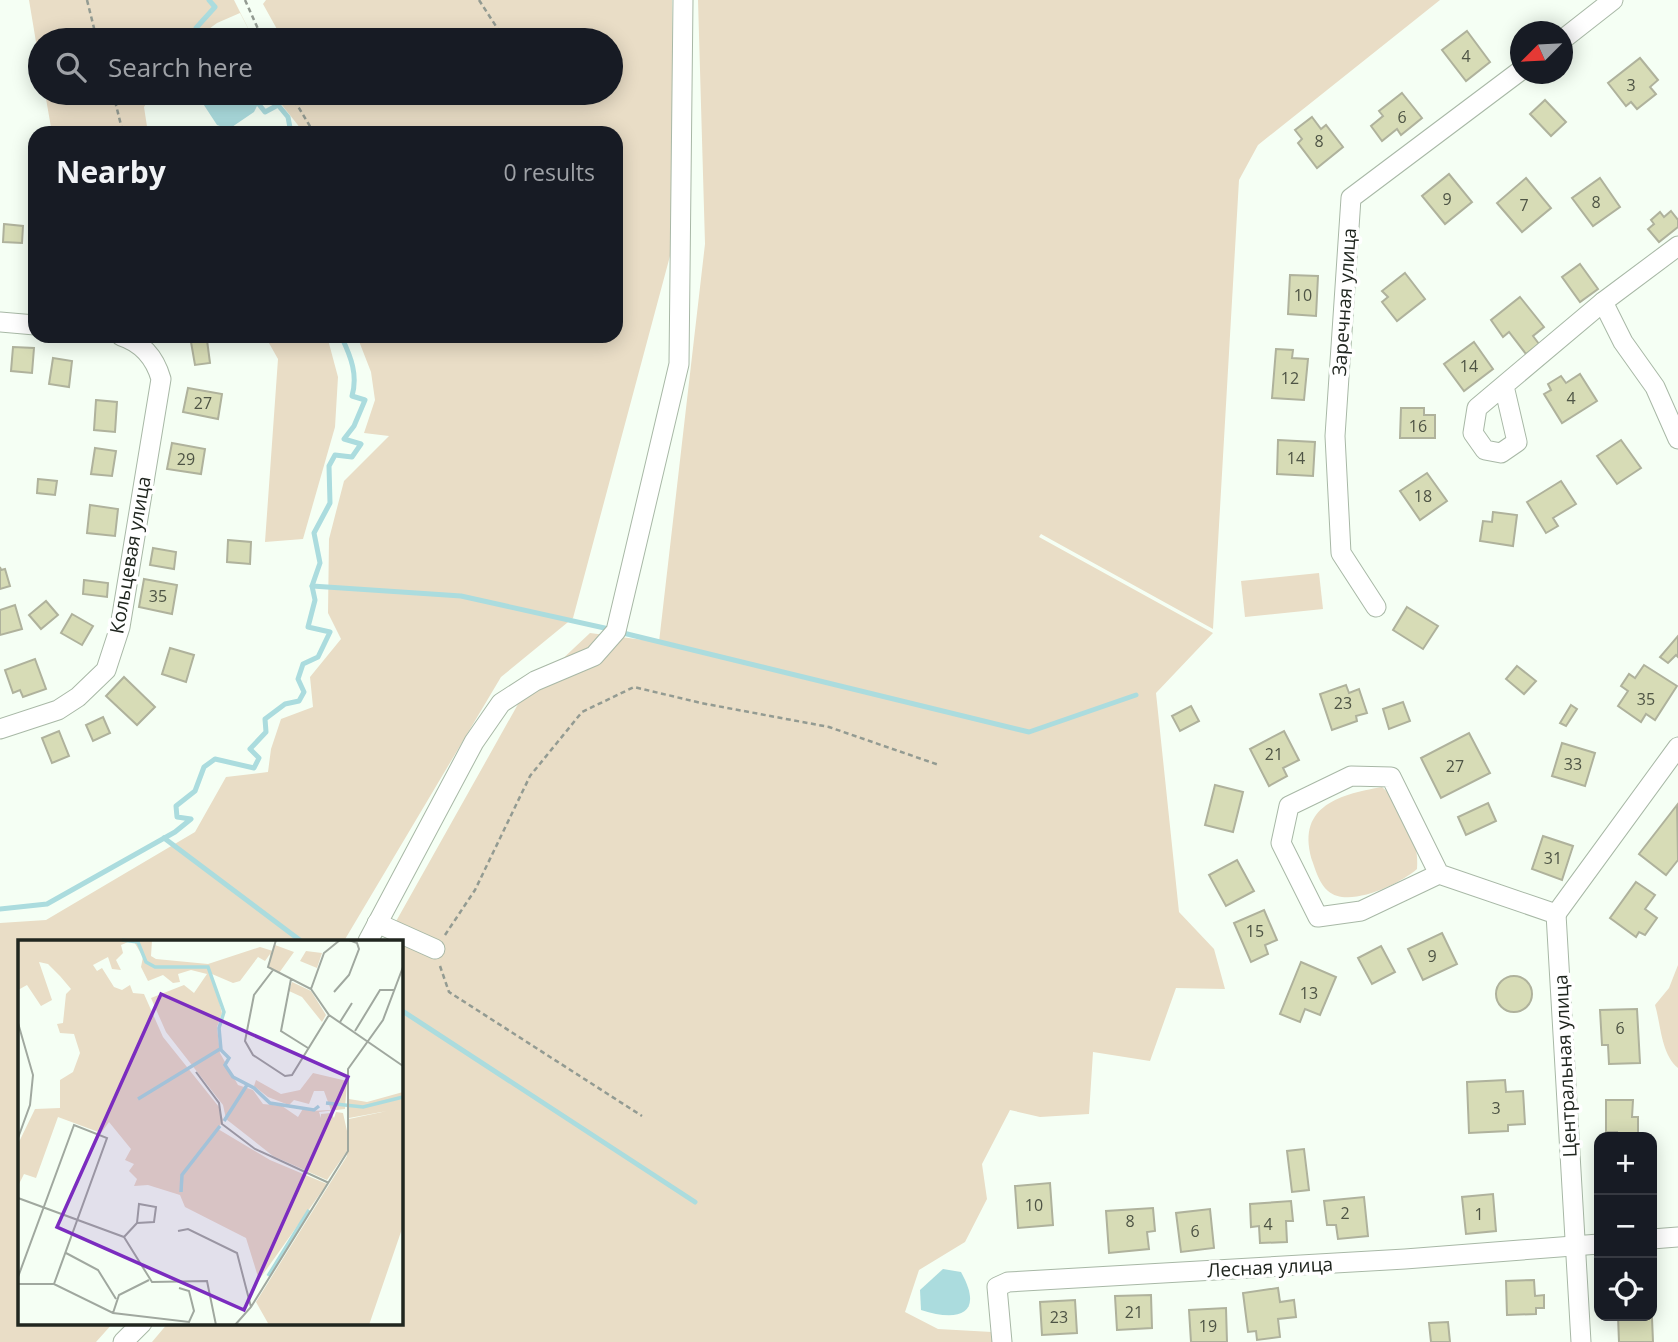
<!DOCTYPE html>
<html lang="en">
<head>
<meta charset="utf-8">
<style>
	:root { --surface:#171b24; --page:#242831; --text:#f1f3f6; --muted:#9ea1a6; --line:#363941 }
	body { margin:0; font-family:"Open Sans",sans-serif; background:var(--page); color:var(--text) }
	.controls { position:absolute; right:21px; bottom:21px; display:grid; overflow:hidden; border-radius:14px; box-shadow:0 4px 18px #0003 }
	.controls button { width:63px; height:63px; display:grid; place-items:center; padding:0; border:0; border-bottom:2px solid var(--line); background:var(--surface); color:var(--text); font:35px sans-serif }
	.compass { position:absolute; left:1510px; top:21px; width:63px; height:63px; border-radius:50%; background:var(--surface); box-shadow:0 4px 18px #0003; rotate:246deg }
	.list { margin:0; padding:0; list-style:none }
	h2 { display:flex; justify-content:space-between; align-items:center; height:91px; margin:0; padding:0 28px; font-size:30px }
	h2 small { font-size:23px; font-weight:400; color:var(--muted) }
	.icon { flex:none; width:38px; height:38px; fill:none; stroke:currentColor; stroke-width:2; stroke-linecap:round; stroke-linejoin:round }
	.map { position:relative; flex:none; width:1678px; height:1342px; overflow:hidden }
	.search { position:absolute; background:var(--surface); box-shadow:0 4px 18px #0003; left:28px; top:28px; width:595px; height:77px; display:flex; align-items:center; gap:18px; box-sizing:border-box; padding:0 24px; border-radius:38px; color:var(--muted); font-size:26px }
	.panel { position:absolute; background:var(--surface); box-shadow:0 4px 18px #0003; left:28px; top:126px; width:595px; height:217px; border-radius:21px }
	.map>svg:first-child { display:block }
	.green { fill:#e9ddc6 }
	.water { fill:#abdcde }
	.lines { fill:none; stroke-linecap:round; stroke-linejoin:round }
	.stream { stroke:#abdcde; stroke-width:5 }
	.building { fill:#d7dcb6; stroke:#afb29c; stroke-width:2 }
	.minor-casing { stroke:#a8b8a6; stroke-width:21 }
	.path { stroke:#939b92; stroke-width:2.5; stroke-dasharray:5 3.5; stroke-linecap:butt }
	.minor { stroke:#fff; stroke-width:19 }
	.labels { text-anchor:middle; stroke-width:7; stroke-linejoin:round; paint-order:stroke }
	.number-label { font-size:16px; fill:#4e5445 }
	.street-label { font-size:19px; fill:#20261f; stroke:#fff }
	.inset-river { fill:none; stroke:#abdcde; stroke-width:3.5 }
	.inset-road { fill:none; stroke:#a0a89f; stroke-width:2 }
	.view { fill:#7b2cbf; fill-opacity:0.15; stroke:#7b2cbf; stroke-width:3.5 }
	.inset-edge { fill:none; stroke:#20261f; stroke-width:3.5 }
</style>
</head>
<body>
<div class="map">
<svg width="1678" height="1342" viewBox="0 0 1678 1342">
	<rect width="100%" height="100%" fill="#f5fff4"/>
	<!-- green -->
	<g class="green">
		<polygon points="29,0 234,0 254,40 240,13 217,23 194,40 40,40 40,66"/>
		<polygon points="266,0 672,0 674,241 573,618 501,677 344,941 19,941 19,1323 113,1323 96,1342 0,1342 0,923 46,920 195,832 226,777 268,772 271,749 281,719 313,707 310,677 341,639 328,613 329,539 344,481 389,436 364,433 375,400 371,372 357,336 616,336 616,133 300,133 301,129 278,100 280,93 611,93 611,40 283,40 263,4"/>
		<polygon points="698,0 1440,0 1258,145 1239,180 1213,629 1041,534 1039,537 1213,633 1156,693 1179,912 1214,949 1225,989 1176,988 1150,1061 1093,1052 1089,1114 1040,1117 1010,1110 982,1164 987,1199 965,1242 919,1270 905,1312 938,1329 992,1332 993,1342 152,1342 168,1323 401,1323 401,941 385,941 522,697 590,633 659,642 705,244"/>
		<polygon points="45,93 153,93 144,107 148,133 52,133"/>
		<polygon points="265,336 327,336 338,377 335,427 303,539 265,542 278,359"/>
		<polygon points="1319,573 1323,609 1245,617 1241,581"/>
		<path d="M1382 787C1403 805 1420 842 1417 869 1400 884 1348 909 1328 891 1320 884 1316 872 1313 863 1295 808 1336 795 1382 787Z"/>
		<path d="M1678 965V1068C1661 1054 1661 1025 1655 1005L1669 988Z"/>
	</g>
	<!-- water -->
	<g class="water">
		<polygon points="196,93 263,93 263,94 254,112 229,129 217,125"/>
		<path d="M943 1269 961 1272C985 1315 958 1322 921 1310L920 1290Z"/>
	</g>
	<g class="lines">
		<!-- stream -->
		<g class="stream">
			<polyline points="195,40 196,28 215,7 209,0"/>
			<polyline points="257,102 265,112 278,105 288,117 291,133"/>
			<polyline points="312,586 461,596 609,629"/>
			<polyline points="619,632 1029,732 1136,695"/>
			<polyline points="164,838 301,941"/>
			<path d="M0 909 47 904 175 832 191 819 177 817 176 806 195 791 204 767 215 759 254 768 259 758 250 749 266 732 265 719 285 704 299 701 304 692 298 679 303 664 318 657 330 632 308 627 315 600 312 586 320 563 314 533 330 503 329 466 335 455 352 457 361 444 344 439 354 426 365 400 352 396C358 375 351 357 342 338L332 336"/>
			<polyline points="401,1010 695,1202"/>
		</g>
	</g>
	<!-- building -->
	<g class="building">
		<polygon points="1467,31 1490,62 1466,81 1442,50"/>
		<polygon points="1640,58 1658,80 1650,87 1656,94 1637,109 1631,102 1626,106 1608,83"/>
		<polygon points="1402,93 1422,118 1401,135 1397,129 1382,141 1371,126 1383,116 1379,111"/>
		<polygon points="1545,100 1566,122 1551,136 1530,114"/>
		<polygon points="1312,117 1321,129 1326,125 1343,147 1317,168 1298,143 1302,139 1295,130"/>
		<polygon points="1449,174 1472,202 1445,224 1422,196"/>
		<polygon points="1526,178 1551,208 1522,232 1497,203"/>
		<polygon points="1600,178 1620,207 1593,226 1572,198"/>
		<polygon points="1671,211 1678,220 1678,227 1659,242 1648,229 1654,224 1651,220 1660,212 1664,217"/>
		<polygon points="4,224 23,226 22,243 3,242"/>
		<polygon points="1580,264 1598,289 1580,302 1562,277"/>
		<polygon points="1405,273 1425,299 1397,321 1382,302 1388,297 1382,291"/>
		<polygon points="1290,275 1318,276 1316,316 1288,314"/>
		<polygon points="1520,297 1544,327 1533,336 1539,344 1526,354 1509,332 1503,337 1491,320"/>
		<polygon points="207,340 210,363 195,365 191,342"/>
		<polygon points="1474,342 1493,369 1464,391 1444,364"/>
		<polygon points="13,347 34,348 32,373 11,371"/>
		<polygon points="1276,349 1293,350 1292,358 1308,359 1304,400 1272,398"/>
		<polygon points="53,358 72,361 69,387 49,384"/>
		<polygon points="1580,374 1597,401 1562,423 1544,394 1551,390 1548,384 1561,376 1566,383"/>
		<polygon points="188,388 222,394 218,419 183,412"/>
		<polygon points="96,400 117,402 115,432 94,430"/>
		<polygon points="1401,408 1424,408 1424,415 1435,415 1435,438 1400,438"/>
		<polygon points="1278,440 1315,442 1313,476 1277,474"/>
		<polygon points="1621,440 1641,468 1617,484 1597,456"/>
		<polygon points="172,443 205,449 201,474 167,469"/>
		<polygon points="95,448 116,451 112,476 91,474"/>
		<polygon points="1427,473 1447,501 1420,520 1400,491"/>
		<polygon points="38,479 57,481 55,495 37,493"/>
		<polygon points="1561,481 1576,504 1553,518 1558,526 1546,533 1527,502"/>
		<polygon points="90,505 118,509 115,536 87,533"/>
		<polygon points="1493,512 1517,515 1513,546 1480,541 1483,521 1492,522"/>
		<polygon points="228,540 251,542 250,564 227,562"/>
		<polygon points="153,548 176,552 174,569 150,565"/>
		<polygon points="0,567 1,570 5,569 10,586 0,589"/>
		<polygon points="144,579 177,585 172,614 139,607"/>
		<polygon points="84,580 108,583 107,597 83,594"/>
		<polygon points="46,601 58,615 41,629 29,615"/>
		<polygon points="15,605 22,629 0,635 0,610"/>
		<polygon points="1407,607 1438,626 1423,649 1393,630"/>
		<polygon points="72,614 93,626 82,645 61,633"/>
		<polygon points="1678,636 1678,657 1676,655 1668,663 1660,657"/>
		<polygon points="170,648 194,655 186,682 162,674"/>
		<polygon points="35,659 46,689 23,697 20,690 13,693 5,670"/>
		<polygon points="1644,665 1677,686 1655,720 1646,714 1641,722 1618,706 1628,691 1621,686 1629,674 1635,678"/>
		<polygon points="1517,666 1536,681 1524,694 1506,679"/>
		<polygon points="124,677 155,707 137,725 106,696"/>
		<polygon points="1346,685 1349,693 1359,689 1367,713 1356,716 1357,721 1332,730 1320,694"/>
		<polygon points="1403,702 1410,721 1389,729 1383,709"/>
		<polygon points="1571,705 1577,709 1566,726 1560,723"/>
		<polygon points="1191,706 1199,721 1180,731 1172,716"/>
		<polygon points="103,717 110,733 93,741 86,725"/>
		<polygon points="59,731 69,756 52,763 42,738"/>
		<polygon points="1284,731 1299,760 1283,768 1287,776 1269,786 1250,749"/>
		<polygon points="1469,733 1490,773 1441,798 1421,758"/>
		<polygon points="1562,743 1595,753 1585,786 1552,776"/>
		<polygon points="1215,785 1243,792 1233,832 1205,825"/>
		<polygon points="1488,803 1496,821 1466,835 1458,817"/>
		<polygon points="1677,805 1678,860 1666,875 1639,854"/>
		<polygon points="1543,836 1573,846 1562,880 1532,869"/>
		<polygon points="1237,860 1254,891 1226,906 1209,875"/>
		<polygon points="1636,882 1655,895 1645,909 1657,918 1645,935 1639,932 1636,937 1610,918"/>
		<polygon points="1264,910 1277,940 1265,945 1268,954 1251,962 1234,923"/>
		<polygon points="1442,933 1457,964 1423,980 1408,949"/>
		<polygon points="1381,946 1395,972 1372,984 1358,958"/>
		<polygon points="1301,962 1336,977 1320,1015 1305,1009 1300,1022 1280,1014"/>
		<circle cx="1514" cy="994" r="18"/>
		<polygon points="1637,1009 1640,1063 1609,1064 1608,1045 1602,1045 1600,1010"/>
		<polygon points="1505,1080 1506,1092 1523,1091 1525,1124 1508,1125 1508,1131 1469,1133 1467,1082"/>
		<polygon points="1606,1100 1633,1100 1632,1117 1638,1117 1638,1137 1617,1137 1617,1132 1606,1132"/>
		<polygon points="1304,1149 1309,1190 1292,1192 1287,1151"/>
		<polygon points="1050,1183 1053,1225 1018,1228 1015,1186"/>
		<polygon points="1493,1194 1496,1231 1466,1234 1462,1197"/>
		<polygon points="1364,1197 1368,1236 1338,1239 1336,1225 1327,1225 1324,1201"/>
		<polygon points="1291,1201 1293,1221 1286,1221 1287,1242 1260,1243 1259,1226 1251,1227 1250,1204"/>
		<polygon points="1153,1208 1155,1231 1147,1232 1149,1249 1109,1253 1106,1211"/>
		<polygon points="1210,1209 1214,1248 1181,1252 1176,1213"/>
		<polygon points="1534,1280 1535,1296 1544,1295 1544,1308 1536,1308 1536,1314 1507,1315 1506,1281"/>
		<polygon points="1278,1288 1280,1302 1294,1300 1296,1317 1278,1319 1280,1337 1257,1340 1256,1331 1248,1332 1243,1293"/>
		<polygon points="1151,1295 1152,1328 1117,1330 1115,1296"/>
		<polygon points="1075,1300 1077,1333 1042,1335 1040,1302"/>
		<polygon points="1226,1308 1227,1342 1191,1342 1189,1310"/>
		<polygon points="1618,1316 1652,1318 1653,1342 1619,1342"/>
		<polygon points="1448,1322 1450,1342 1431,1342 1429,1323"/>
	</g>
	<g class="lines">
		<!-- minor casing -->
		<g class="minor-casing">
			<g id="minor">
				<polyline points="1562,40 1613,0"/>
				<polyline points="1678,246 1603,302 1623,342 1655,387 1678,439"/>
				<polyline points="0,322 35,325"/>
				<polyline points="1504,386 1517,442 1501,453 1485,450 1473,433 1477,408 1603,302"/>
				<polyline points="1376,607 1341,553 1335,436 1351,198 1520,71"/>
				<path d="M0 729 58 710 78 697 106 670 120 627 161 379C155 358 143 343 121 336"/>
				<polyline points="1439,874 1391,777 1351,776 1289,806 1281,843 1318,917 1361,911 1439,874 1556,914 1581,1342"/>
				<polyline points="1556,914 1678,747"/>
				<polyline points="377,923 435,949"/>
				<polyline points="368,941 474,742 501,703 535,681 594,656 616,631 679,364 683,0"/>
				<polyline points="1652,1239 1678,1237"/>
				<polyline points="123,1342 142,1323"/>
				<polyline points="1002,1342 997,1287 1008,1282 1405,1259 1599,1244"/>
			</g>
		</g>
		<!-- path -->
		<g class="path">
			<polyline points="87,0 97,40"/>
			<polyline points="245,0 263,40"/>
			<polyline points="479,0 503,37"/>
			<polyline points="113,93 123,133"/>
			<polyline points="290,93 314,133"/>
			<polyline points="445,935 475,890 530,776 582,712 634,687 701,703 829,727 939,765"/>
			<polyline points="440,966 449,992 642,1116"/>
		</g>
		<!-- minor -->
		<use href="#minor" class="minor"/>
	</g>
	<g class="labels">
		<!-- number labels -->
		<g class="number-label">
			<text x="1466" y="62">4</text>
			<text x="1631" y="91">3</text>
			<text x="1402" y="123">6</text>
			<text x="1319" y="147">8</text>
			<text x="1447" y="205">9</text>
			<text x="1596" y="208">8</text>
			<text x="1524" y="211">7</text>
			<text x="1303" y="301">10</text>
			<text x="1469" y="372">14</text>
			<text x="1290" y="384">12</text>
			<text x="1571" y="404">4</text>
			<text x="203" y="409">27</text>
			<text x="1418" y="432">16</text>
			<text x="1296" y="464">14</text>
			<text x="186" y="465">29</text>
			<text x="1423" y="502">18</text>
			<text x="158" y="602">35</text>
			<text x="1646" y="705">35</text>
			<text x="1343" y="709">23</text>
			<text x="1274" y="760">21</text>
			<text x="1573" y="770">33</text>
			<text x="1455" y="772">27</text>
			<text x="1553" y="864">31</text>
			<text x="1255" y="937">15</text>
			<text x="1432" y="962">9</text>
			<text x="1309" y="999">13</text>
			<text x="1620" y="1034">6</text>
			<text x="1496" y="1114">3</text>
			<text x="1034" y="1211">10</text>
			<text x="1345" y="1219">2</text>
			<text x="1479" y="1220">1</text>
			<text x="1130" y="1227">8</text>
			<text x="1268" y="1230">4</text>
			<text x="1195" y="1237">6</text>
			<text x="1134" y="1318">21</text>
			<text x="1059" y="1323">23</text>
			<text x="1208" y="1332">19</text>
		</g>
		<!-- street labels -->
		<g class="street-label">
			<text transform="translate(1344 302) rotate(-86)" y="7">Заречная улица</text>
			<text transform="translate(130 555) rotate(-80)" y="7">Кольцевая улица</text>
			<text transform="translate(1565 1066) rotate(-93)" y="7">Центральная улица</text>
			<text transform="translate(1270 1267) rotate(-3)" y="7">Лесная улица</text>
		</g>
	</g>
	<!-- overview -->
	<g transform="translate(18 940)">
		<rect width="385" height="385" fill="#f5fff4"/>
		<path d="M0 0H134L133 16 138 19 190 24 242 7 255 11 257 5 276 12 261 33 251 27 252 14 247 21 240 17 222 41 215 43 194 34 204 73 199 87 202 113 220 145 235 150 245 164 264 166 280 177 286 167 293 171 313 170 306 151H296L291 164 276 160 271 165 250 157 236 146 238 140 263 154 282 150 295 133 329 141 327 169 301 172 303 178V174L313 173 316 178 318 172 325 173 329 191V211L309 240 255 216 208 179 205 165 148 92 133 58 166 45 176 53 189 34 173 30 160 34 162 42 155 43 145 35 130 41 123 27 125 17 115 0 103 5 105 13 98 20 103 30 94 29 90 17 75 25 79 31 84 28 96 47 104 50 112 45 115 53 126 54 145 97 201 167 205 180 200 189 252 220 309 244 241 340 228 298 167 267 162 255 130 245 116 246 119 239 111 231 116 224 107 220 113 209 91 182 83 193 40 177 18 238 6 234 0 246V204L17 169 42 168V140L55 132 62 113 56 94 42 93 39 84 45 83 48 54 53 49 42 36 30 24 21 22 34 60 23 66 9 45 0 50ZM288 11 304 13 299 28 282 21ZM274 42 293 51 308 75 304 82 284 57 271 51ZM385 152V286L351 385H251L238 362 329 216 331 179 369 171 331 178V159L349 162Z" fill="#e9ddc6"/>
		<path class="inset-river" d="M104 0 120 2 128 22 137 27H190L206 72 201 88 203 110 211 118 207 125 215 137 236 148 252 163 296 170 301 166M120 159 202 109M308 163 345 167 385 157M206 181 229 145M163 252 164 235 202 186M250 336 291 270"/>
		<path class="inset-road" d="M153 0H181M258 0 250 27 293 49 311 75 385 126M255 30 236 55 227 101 235 115 267 136 274 135 311 75M273 39 263 91 290 108M293 49 306 13 322 0M316 52 331 35 341 9 339 3 331 0M322 82 334 63M0 83 15 135 12 165 0 198M337 91 362 50H377M178 132 201 163 204 184 237 209 311 243M0 258 106 297 119 283 121 264 138 267 136 282 119 283M160 291 170 289 219 313 233 367M106 297 134 342 189 341 198 385M48 313 80 330 98 359M0 337 56 185 89 198 36 344M0 344H36L95 373 171 382 176 371 171 351 161 348M95 373 101 355 131 340M217 385 233 367 330 211V129L365 80 385 27"/>
		<path class="view" d="M143 54 330 137 226 370 39 287Z"/>
		<rect width="385" height="385" class="inset-edge"/>
	</g>
</svg>
<div class="controls">
<button>+</button>
<button>−</button>
<button><svg class="icon" aria-label="locate" viewBox="0 0 24 24"><circle cx="12" cy="12" r="6"/><path d="M12 2v4M12 18v4M2 12h4M18 12h4"/></svg></button>
</div>
<svg class="compass" viewBox="-18 -18 36 36"><path d="M0-13l5 13h-10z" fill="#e53935"/><path d="M0 13l5-13h-10z" fill="#9ea1a6"/></svg>
<div class="search"><svg class="icon" aria-label="search" viewBox="0 0 24 24"><circle cx="10" cy="10" r="6"/><path d="M15 15l6 6"/></svg>Search here</div>
<section class="panel">
<h2>Nearby<small>0 results</small></h2>
<ul class="list">
</ul>
</section>
</div>
</body>
</html>
